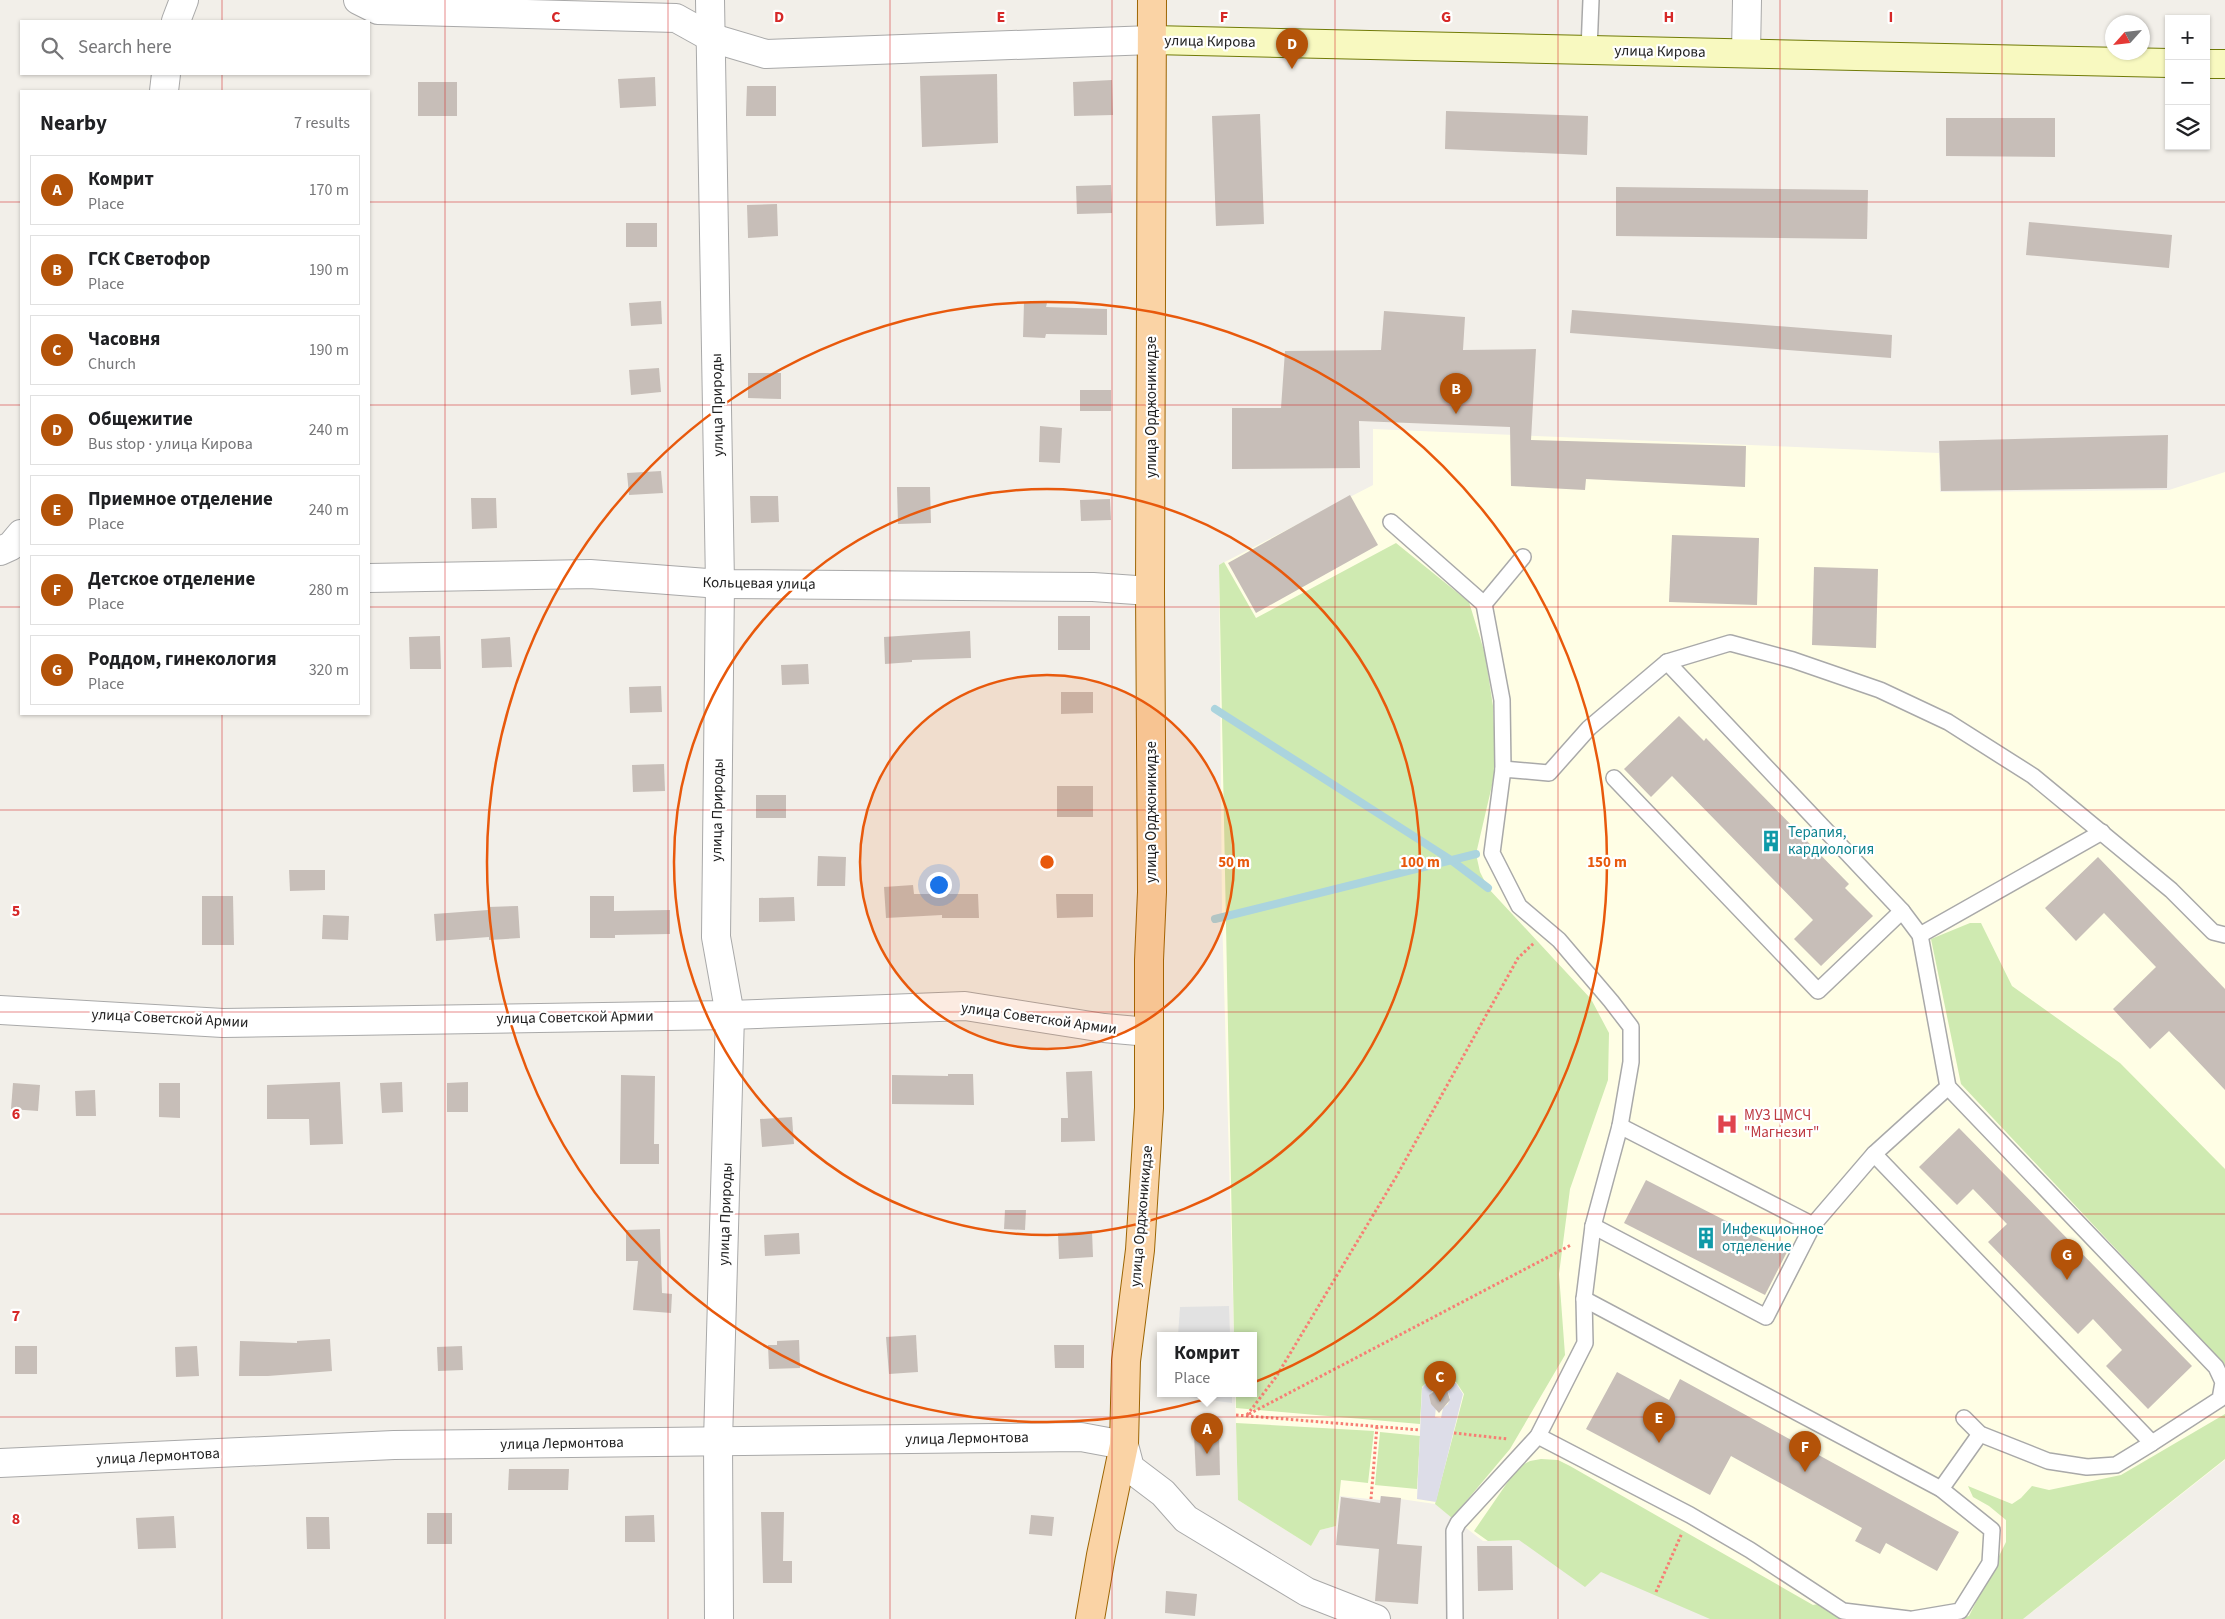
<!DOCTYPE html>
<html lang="en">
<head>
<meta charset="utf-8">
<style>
	:root { --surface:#fff; --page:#f2f2f2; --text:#202124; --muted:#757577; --line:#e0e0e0; --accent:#b45309 }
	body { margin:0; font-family:"Source Sans 3",sans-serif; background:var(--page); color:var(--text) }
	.controls { position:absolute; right:15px; top:15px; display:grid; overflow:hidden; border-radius:0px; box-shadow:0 1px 4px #0004 }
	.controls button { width:45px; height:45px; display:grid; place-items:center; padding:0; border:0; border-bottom:1px solid var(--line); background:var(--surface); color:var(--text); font:25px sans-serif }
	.compass { position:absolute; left:2105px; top:15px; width:45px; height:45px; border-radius:50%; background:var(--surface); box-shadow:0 1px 4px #0004; rotate:243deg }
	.you { position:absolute; left:938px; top:884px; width:18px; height:18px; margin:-12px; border:4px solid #fff; border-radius:50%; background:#1a73e8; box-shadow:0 0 0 8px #1a73e833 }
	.badge { display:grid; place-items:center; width:32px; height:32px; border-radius:50%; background:var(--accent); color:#fff; font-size:16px; font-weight:700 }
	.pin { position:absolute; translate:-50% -41px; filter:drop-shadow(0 1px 2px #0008) }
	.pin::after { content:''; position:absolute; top:26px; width:18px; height:15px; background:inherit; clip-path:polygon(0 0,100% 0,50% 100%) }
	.popup { position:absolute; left:1157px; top:1332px; width:100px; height:65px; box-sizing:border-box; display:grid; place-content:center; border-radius:0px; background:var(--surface); filter:drop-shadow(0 1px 4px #0005); font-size:16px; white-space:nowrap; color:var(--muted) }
	.popup b { font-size:19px; color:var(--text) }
	.popup::after { content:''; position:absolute; left:50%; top:100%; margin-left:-10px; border:10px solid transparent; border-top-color:var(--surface) }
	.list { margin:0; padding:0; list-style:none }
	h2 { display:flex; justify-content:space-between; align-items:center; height:65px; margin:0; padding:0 20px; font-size:21px }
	h2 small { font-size:16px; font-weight:400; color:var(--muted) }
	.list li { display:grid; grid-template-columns:32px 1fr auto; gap:15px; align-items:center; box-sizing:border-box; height:70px; margin:0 10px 10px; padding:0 10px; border:1px solid var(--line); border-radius:0px }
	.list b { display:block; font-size:19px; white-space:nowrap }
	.list p { margin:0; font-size:16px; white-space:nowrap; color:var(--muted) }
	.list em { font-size:16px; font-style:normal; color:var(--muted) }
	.icon { flex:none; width:28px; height:28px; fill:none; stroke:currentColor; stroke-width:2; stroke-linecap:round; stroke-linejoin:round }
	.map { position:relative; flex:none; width:2225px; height:1619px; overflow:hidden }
	.search { position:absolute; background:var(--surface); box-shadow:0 1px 4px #0004; left:20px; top:20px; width:350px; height:55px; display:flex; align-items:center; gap:12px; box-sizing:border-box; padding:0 18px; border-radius:0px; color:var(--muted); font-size:19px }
	.panel { position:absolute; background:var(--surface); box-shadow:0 1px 4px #0004; left:20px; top:90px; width:350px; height:625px; border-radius:0px }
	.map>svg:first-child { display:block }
	.education { fill:#fffee5 }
	.grass { fill:#cfeab1 }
	.parking { fill:#e2e2e2 }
	.plaza { fill:#dddde8; fill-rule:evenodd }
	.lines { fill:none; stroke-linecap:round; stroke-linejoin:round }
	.stream { stroke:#abd4de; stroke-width:8 }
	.building { fill:#c7beb8 }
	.service-casing { stroke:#a9a9a9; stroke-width:18 }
	.minor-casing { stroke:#a9a9a9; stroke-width:30 }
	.secondary-casing { stroke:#717b07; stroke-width:30 }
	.primary-casing { stroke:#9d6503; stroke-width:30 }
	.path { stroke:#f77e74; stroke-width:3; stroke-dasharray:2.5 2.5; stroke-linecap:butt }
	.service { stroke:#fff; stroke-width:15 }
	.minor { stroke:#fff; stroke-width:28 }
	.secondary { stroke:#f8f9c0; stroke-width:28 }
	.primary { stroke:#fad3a5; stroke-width:28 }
	.grid { fill:none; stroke:#d62828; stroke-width:1; stroke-opacity:0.55 }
	.ring { fill:none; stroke:#e8590c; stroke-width:2.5 }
	.labels { text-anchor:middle; stroke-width:4.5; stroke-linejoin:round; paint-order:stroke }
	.street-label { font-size:15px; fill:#222; stroke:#fff }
	.culture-label { font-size:15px; fill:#0d838f; stroke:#fff; text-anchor:start }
	.health-label { font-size:15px; fill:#be3a42; stroke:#fff; text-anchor:start }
	.grid-label { font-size:16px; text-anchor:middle; font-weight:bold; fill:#d62828; stroke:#fff; stroke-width:4.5; stroke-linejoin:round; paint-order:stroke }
	.centre { fill:#e8590c; stroke:#fff; stroke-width:2.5 }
	.ring-label { font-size:15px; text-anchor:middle; font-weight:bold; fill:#e8590c; stroke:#fff; stroke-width:4.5; stroke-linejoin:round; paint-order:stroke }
</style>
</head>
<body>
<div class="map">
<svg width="2225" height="1619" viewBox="0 0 2225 1619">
	<rect width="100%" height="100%" fill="#f2efe9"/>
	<!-- education -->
	<polygon class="education" points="1373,429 1939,453 1940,492 2169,490 2225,472 2225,1460 2023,1619 1717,1619 1656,1592 1519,1540 1483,1541 1435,1504 1380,1496 1380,1500 1340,1496 1336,1526 1320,1530 1311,1546 1238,1500 1235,1393 1253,1393 1253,1335 1234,1335 1222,914 1219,565 1373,485"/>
	<!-- grass -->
	<g class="grass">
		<polygon points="1396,543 1469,602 1485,654 1493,706 1496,768 1476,854 1480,872 1488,888 1591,999 1609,1033 1608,1080 1570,1189 1559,1274 1565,1355 1510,1449 1452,1518 1435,1504 1464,1394 1456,1382 1430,1379 1422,1387 1420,1424 1236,1408 1236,1393 1253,1393 1253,1335 1234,1335 1219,565 1224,562 1256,618"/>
		<polygon points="1970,923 1981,923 2012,986 2120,1063 2225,1169 2225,1365 1961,1084 1931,939"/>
		<polygon points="2225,1414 2225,1459 2023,1619 1953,1619 1969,1616 2006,1542 2006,1520 1989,1506 1973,1497 1968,1486 2012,1504 2021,1498 2032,1486 2049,1490 2121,1475"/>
		<polygon points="1236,1423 1374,1431 1368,1483 1341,1480 1336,1526 1320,1530 1311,1546 1238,1500"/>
		<polygon points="1380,1432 1420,1436 1417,1489 1375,1485"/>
		<polygon points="1541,1459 1558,1460 1570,1466 1813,1605 1818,1604 1840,1619 1710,1619 1601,1572 1585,1587 1519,1540 1488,1541 1474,1531 1518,1467 1530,1461"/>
	</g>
	<!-- parking -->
	<g class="parking">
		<polygon points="1229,1306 1230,1335 1178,1335 1180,1307"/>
		<polygon points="1179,1393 1232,1393 1232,1403 1181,1396"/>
	</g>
	<!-- plaza -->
	<path class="plaza" d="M1430 1379 1456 1383 1463 1394 1436 1502 1417 1499 1422 1388ZM1442 1388 1448 1392 1450 1398 1448 1404 1443 1408 1441 1418 1435 1417 1436 1407 1431 1404 1430 1397 1432 1391Z"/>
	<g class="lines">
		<!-- stream -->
		<g class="stream">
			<polyline points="1215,709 1451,860 1488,888"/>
			<polyline points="1215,919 1476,854"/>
		</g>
	</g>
	<!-- building -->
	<g class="building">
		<polygon points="997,74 998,143 922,147 920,76"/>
		<polygon points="655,77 656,106 620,108 618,79"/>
		<polygon points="1112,80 1113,115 1074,116 1073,82"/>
		<rect x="418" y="82" width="39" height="34"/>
		<polygon points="747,86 776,86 776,116 746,116"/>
		<polygon points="1446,111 1588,116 1587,155 1445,149"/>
		<polygon points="1260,114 1264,224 1216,226 1212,116"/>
		<polygon points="1946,118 2055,118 2055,157 1946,156"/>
		<polygon points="1111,185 1112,213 1077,214 1076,186"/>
		<polygon points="1616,187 1868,190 1867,239 1616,236"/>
		<polygon points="777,204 778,236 748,238 747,205"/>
		<polygon points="2029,222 2172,235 2169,268 2026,255"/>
		<rect x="626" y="223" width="31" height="24"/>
		<polygon points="661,301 662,324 631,326 629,303"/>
		<polygon points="1024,302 1047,303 1046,307 1107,309 1107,335 1046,334 1045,338 1023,337"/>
		<polygon points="1572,310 1892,335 1891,358 1570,333"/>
		<polygon points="1384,311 1465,317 1463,350 1536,349 1531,440 1746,446 1745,487 1586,479 1585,490 1511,486 1510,427 1359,421 1360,468 1232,469 1232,408 1281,408 1285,351 1381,350"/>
		<polygon points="659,368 661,392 631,395 629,370"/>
		<polygon points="748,373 781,373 781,399 748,398"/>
		<rect x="1080" y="390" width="31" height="21"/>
		<polygon points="1040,426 1062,428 1060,463 1039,462"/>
		<polygon points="2168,435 2167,488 1941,491 1939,441"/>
		<polygon points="661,471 663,493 629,495 627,473"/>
		<polygon points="897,487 930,487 931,523 898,524"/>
		<polygon points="1350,495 1378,545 1256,613 1228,563"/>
		<polygon points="750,496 778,496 779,522 751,523"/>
		<polygon points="471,498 496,498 497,528 472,529"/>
		<polygon points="1110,499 1111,520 1081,521 1080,500"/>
		<polygon points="1672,535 1759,538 1757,605 1669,602"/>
		<polygon points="1814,567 1878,569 1876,648 1812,645"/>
		<rect x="1058" y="616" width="32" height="34"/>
		<polygon points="970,631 971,658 912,660 912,662 885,664 884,637"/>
		<polygon points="440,636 441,669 410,669 409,637"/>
		<polygon points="510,637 512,667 482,668 481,639"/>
		<polygon points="808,664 809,684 782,685 781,665"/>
		<polygon points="661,686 662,712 630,713 629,687"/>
		<polygon points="1061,692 1093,692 1093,713 1061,714"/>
		<polygon points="1679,716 1704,741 1706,738 1849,884 1845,888 1873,916 1821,966 1794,939 1813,920 1672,776 1651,797 1624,769"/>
		<polygon points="664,764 665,791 633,792 632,765"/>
		<rect x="1057" y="786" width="36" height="31"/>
		<rect x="756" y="795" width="30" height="23"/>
		<polygon points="818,856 846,857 845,886 817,886"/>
		<polygon points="2098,857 2225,989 2225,1090 2169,1031 2150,1049 2113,1009 2156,967 2104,913 2076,941 2045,908"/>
		<polygon points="289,870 325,870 325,890 290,891"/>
		<polygon points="913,885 914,894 978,894 979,918 942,918 942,915 886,918 884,887"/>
		<polygon points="1056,894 1093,894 1093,917 1057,918"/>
		<polygon points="202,896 233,896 234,945 202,945"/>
		<polygon points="590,896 614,896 614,911 670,910 670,934 615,935 615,938 590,938"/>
		<polygon points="794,897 795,921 759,922 759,898"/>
		<polygon points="518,906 520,938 489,940 489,937 436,941 434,914 488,910 488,907"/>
		<polygon points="323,915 349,916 348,940 322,939"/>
		<polygon points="1092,1071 1095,1141 1061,1142 1061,1118 1068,1118 1066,1072"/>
		<polygon points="948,1074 973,1074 974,1105 892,1104 892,1075 948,1076"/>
		<polygon points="621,1075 655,1076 654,1144 659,1144 659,1164 620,1164"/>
		<polygon points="340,1082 343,1144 310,1145 309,1119 267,1119 267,1085"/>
		<polygon points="402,1082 403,1112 382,1113 380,1083"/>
		<polygon points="468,1082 468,1112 447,1112 447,1083"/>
		<polygon points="13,1083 40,1085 38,1111 11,1109"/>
		<polygon points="159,1083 180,1083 180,1118 159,1117"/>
		<polygon points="95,1090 96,1116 76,1116 75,1091"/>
		<polygon points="792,1117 794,1144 762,1147 760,1119"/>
		<polygon points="1959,1128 2192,1366 2148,1409 2106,1366 2122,1350 2093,1319 2078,1334 1988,1242 2007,1224 1973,1189 1957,1205 1919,1167"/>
		<polygon points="1646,1180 1787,1252 1765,1295 1624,1223"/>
		<polygon points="1005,1210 1026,1210 1025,1230 1004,1229"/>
		<polygon points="660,1229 662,1293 672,1294 671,1313 633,1310 638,1261 626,1261 626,1230"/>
		<polygon points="1092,1231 1093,1257 1059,1259 1058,1233"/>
		<polygon points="799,1233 800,1254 765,1256 764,1235"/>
		<polygon points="916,1335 918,1372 889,1374 886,1337"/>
		<polygon points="330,1339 332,1371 268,1376 239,1376 240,1341 297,1343 297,1341"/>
		<polygon points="799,1340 800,1368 769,1369 768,1345 777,1345 777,1341"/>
		<polygon points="1054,1345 1084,1345 1084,1368 1055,1368"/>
		<rect x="15" y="1346" width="22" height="28"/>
		<polygon points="197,1346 199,1376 176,1377 175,1347"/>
		<polygon points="462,1346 463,1370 438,1371 437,1347"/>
		<polygon points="1617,1372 1669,1400 1680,1379 1959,1532 1937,1571 1886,1543 1880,1554 1855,1541 1862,1528 1731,1456 1710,1495 1586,1429"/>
		<polygon points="1439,1388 1447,1390 1450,1400 1439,1413 1431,1404 1429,1395"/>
		<polygon points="1219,1433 1220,1475 1196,1476 1194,1434"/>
		<polygon points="509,1469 569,1469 568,1490 508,1490"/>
		<polygon points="1381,1496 1401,1498 1397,1544 1422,1546 1418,1604 1375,1601 1379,1549 1336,1545 1341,1497 1380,1503"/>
		<polygon points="761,1512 784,1512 783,1561 792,1561 792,1583 763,1583"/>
		<rect x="427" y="1513" width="25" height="31"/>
		<polygon points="654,1515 655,1542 625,1542 625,1516"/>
		<polygon points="1031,1515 1054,1517 1052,1536 1029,1534"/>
		<polygon points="174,1516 176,1548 138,1549 136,1518"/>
		<polygon points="306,1517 329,1517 330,1549 307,1549"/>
		<polygon points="1477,1546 1512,1546 1513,1590 1478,1591"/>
		<polygon points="1166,1591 1197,1594 1195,1616 1165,1613"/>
	</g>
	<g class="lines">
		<!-- service casing -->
		<g class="service-casing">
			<g id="service">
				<polyline points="1589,50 1591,0"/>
				<polyline points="1391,522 1484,604 1502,700 1503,769"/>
				<polyline points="1484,604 1523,557"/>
				<polyline points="1667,662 1902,911"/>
				<polyline points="1920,935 2102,832"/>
				<polyline points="1620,1126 1813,1225"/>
				<polyline points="1874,1154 1948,1087"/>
				<polyline points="1593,1226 1766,1317 1813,1225 1874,1154 2152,1443 2220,1399 2223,1382 2216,1367 1948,1087 1920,935 1902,911 1818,991 1614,778"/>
				<polyline points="1584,1299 1941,1489 1992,1530 1990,1563 1960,1611 1913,1619"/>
				<polyline points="1964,1418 1980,1434 2048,1461 2087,1467 2116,1465 2152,1443"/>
				<polyline points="1538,1436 1690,1515 1750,1550 1843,1611 1909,1619"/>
				<polyline points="1941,1489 1980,1434"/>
				<polyline points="1455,1619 1454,1531 1458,1523 1538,1436 1585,1343 1584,1299 1593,1226 1620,1126 1631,1062 1631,1027 1611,1001 1559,940 1519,906 1492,853 1503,769 1549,773 1589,728 1667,662 1730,643 1793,660 1880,690 1948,722 2033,776 2171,890 2213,932 2225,935"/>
			</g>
		</g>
		<!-- minor casing -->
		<g class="minor-casing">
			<g id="minor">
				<polyline points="358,0 378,10 676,18 712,38 766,54 1152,40"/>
				<polyline points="710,0 720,584 716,937 730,1015 718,1441 719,1619"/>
				<polyline points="176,21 184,0"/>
				<polyline points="1746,53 1747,0"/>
				<polyline points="164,91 166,74"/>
				<polyline points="0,551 11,546 21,534"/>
				<polyline points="369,578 590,574 720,584 1093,587 1150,591"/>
				<polyline points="0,1010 223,1023 730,1015 965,1006 1104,1028 1149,1032"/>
				<polyline points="0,1463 394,1445 1081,1437 1124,1445 1130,1468 1163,1493 1186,1519 1307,1592 1376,1619"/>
			</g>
		</g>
		<!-- secondary casing -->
		<g class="secondary-casing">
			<g id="secondary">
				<polyline points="1152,40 2169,63"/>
				<polyline points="2206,64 2225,64"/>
			</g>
		</g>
		<!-- primary casing -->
		<g class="primary-casing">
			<polyline id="primary" points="1090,1619 1101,1555 1124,1445 1126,1361 1140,1250 1149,1108 1149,960 1152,892 1150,591 1152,0"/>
		</g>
		<!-- path -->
		<g class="path">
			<polyline points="1249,1414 1571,1245"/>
			<polyline points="1236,1415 1420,1430"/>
			<polyline points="1247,1415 1276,1377 1396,1177 1518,958 1534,943"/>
			<polyline points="1454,1433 1508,1439"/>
			<polyline points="1371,1499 1377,1426"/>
			<polyline points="1656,1592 1682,1533"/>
		</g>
		<!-- service -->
		<use href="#service" class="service"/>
		<!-- minor -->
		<use href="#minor" class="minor"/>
		<!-- secondary -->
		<use href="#secondary" class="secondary"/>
		<!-- primary -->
		<use href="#primary" class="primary"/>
	</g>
	<!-- grid -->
	<path class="grid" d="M222 0V21M445 0V1619M668 0V1619M890 0V1619M1112 0V1619M1335 0V1619M1558 0V1619M1780 0V1619M2002 0V1619M222 74V91M0 202H21M369 202H2225M0 405H21M369 405H2225M0 607H21M369 607H2225M222 714V1619M0 810H2225M0 1012H2225M0 1214H2225M0 1417H2225"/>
	<!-- distance rings -->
	<circle cx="1047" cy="862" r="187" fill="#e8590c" fill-opacity=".12"/>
	<g class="ring">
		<circle cx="1047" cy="862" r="187"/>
		<circle cx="1047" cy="862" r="373"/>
		<circle cx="1047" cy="862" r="560"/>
	</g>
	<!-- icons -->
	<defs>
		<g id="building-bare" transform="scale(1.725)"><path d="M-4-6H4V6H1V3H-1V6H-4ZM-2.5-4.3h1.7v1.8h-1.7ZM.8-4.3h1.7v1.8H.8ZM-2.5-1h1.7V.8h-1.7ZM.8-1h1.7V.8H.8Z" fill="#0f9aa8" stroke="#fff" stroke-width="2.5" paint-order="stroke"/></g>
		<g id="hospital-bare" transform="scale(1.725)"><path d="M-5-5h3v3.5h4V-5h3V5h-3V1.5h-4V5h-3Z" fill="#e0444e" stroke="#fff" stroke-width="2.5" paint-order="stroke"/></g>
	</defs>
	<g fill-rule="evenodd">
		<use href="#building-bare" x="1771" y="841"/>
		<use href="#hospital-bare" x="1727" y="1124"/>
		<use href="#building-bare" x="1706" y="1238"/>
	</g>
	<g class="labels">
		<!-- street labels -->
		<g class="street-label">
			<text transform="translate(1210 41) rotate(1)" y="5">улица Кирова</text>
			<text transform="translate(1660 51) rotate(1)" y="5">улица Кирова</text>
			<text transform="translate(717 405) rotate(-91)" y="5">улица Природы</text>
			<text transform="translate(1151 407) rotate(-90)" y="5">улица Орджоникидзе</text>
			<text transform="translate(759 583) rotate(1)" y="5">Кольцевая улица</text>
			<text transform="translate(717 810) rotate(-89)" y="5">улица Природы</text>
			<text transform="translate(1151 812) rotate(-90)" y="5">улица Орджоникидзе</text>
			<text transform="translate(575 1017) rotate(-1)" y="5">улица Советской Армии</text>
			<text transform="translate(170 1018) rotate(3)" y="5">улица Советской Армии</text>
			<text transform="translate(1039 1018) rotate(8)" y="5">улица Советской Армии</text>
			<text transform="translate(725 1214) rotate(-88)" y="5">улица Природы</text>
			<text transform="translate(1141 1216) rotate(-85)" y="5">улица Орджоникидзе</text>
			<text transform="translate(967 1438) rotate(-1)" y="5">улица Лермонтова</text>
			<text transform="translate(562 1443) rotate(-1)" y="5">улица Лермонтова</text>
			<text transform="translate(158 1456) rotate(-3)" y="5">улица Лермонтова</text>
		</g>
		<!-- culture labels -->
		<g class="culture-label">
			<text x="1788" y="837">Терапия,<tspan x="1788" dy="17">кардиология</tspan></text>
			<text x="1722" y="1234">Инфекционное<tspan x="1722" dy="17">отделение</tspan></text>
		</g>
		<!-- health labels -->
		<g class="health-label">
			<text x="1744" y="1120">МУЗ ЦМСЧ<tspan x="1744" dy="17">"Магнезит"</tspan></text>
		</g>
	</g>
	<g class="grid-label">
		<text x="556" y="22">C</text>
		<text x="779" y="22">D</text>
		<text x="1001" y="22">E</text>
		<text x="1224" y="22">F</text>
		<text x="1446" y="22">G</text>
		<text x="1669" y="22">H</text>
		<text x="1891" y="22">I</text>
		<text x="16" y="916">5</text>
		<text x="16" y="1119">6</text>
		<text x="16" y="1321">7</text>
		<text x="16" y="1524">8</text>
	</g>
	<circle cx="1047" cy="862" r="8" class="centre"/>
	<g class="ring-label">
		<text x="1234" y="867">50 m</text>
		<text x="1420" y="867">100 m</text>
		<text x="1607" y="867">150 m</text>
	</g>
</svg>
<div class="controls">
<button>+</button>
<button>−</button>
<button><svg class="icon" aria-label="layers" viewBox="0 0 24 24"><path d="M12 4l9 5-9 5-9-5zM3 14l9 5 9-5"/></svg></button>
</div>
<svg class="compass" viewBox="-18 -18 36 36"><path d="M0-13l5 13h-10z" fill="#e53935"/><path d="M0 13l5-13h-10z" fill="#757577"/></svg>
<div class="you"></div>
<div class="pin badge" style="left:1207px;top:1454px">A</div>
<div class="popup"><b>Комрит</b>Place</div>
<div class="pin badge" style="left:1456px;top:414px">B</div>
<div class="pin badge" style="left:1440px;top:1402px">C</div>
<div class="pin badge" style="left:1292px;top:69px">D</div>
<div class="pin badge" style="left:1659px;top:1443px">E</div>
<div class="pin badge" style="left:1805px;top:1472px">F</div>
<div class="pin badge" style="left:2067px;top:1280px">G</div>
<div class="search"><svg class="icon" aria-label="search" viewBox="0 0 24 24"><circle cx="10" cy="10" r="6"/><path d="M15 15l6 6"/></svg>Search here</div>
<section class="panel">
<h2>Nearby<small>7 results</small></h2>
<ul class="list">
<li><span class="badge">A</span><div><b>Комрит</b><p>Place</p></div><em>170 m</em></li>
<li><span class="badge">B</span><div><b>ГСК Светофор</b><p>Place</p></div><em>190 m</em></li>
<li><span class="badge">C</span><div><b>Часовня</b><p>Church</p></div><em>190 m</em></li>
<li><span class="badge">D</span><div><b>Общежитие</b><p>Bus stop · улица Кирова</p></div><em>240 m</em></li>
<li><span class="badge">E</span><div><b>Приемное отделение</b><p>Place</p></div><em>240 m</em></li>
<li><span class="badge">F</span><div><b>Детское отделение</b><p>Place</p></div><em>280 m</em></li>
<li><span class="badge">G</span><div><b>Роддом, гинекология</b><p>Place</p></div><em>320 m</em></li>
</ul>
</section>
</div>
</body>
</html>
